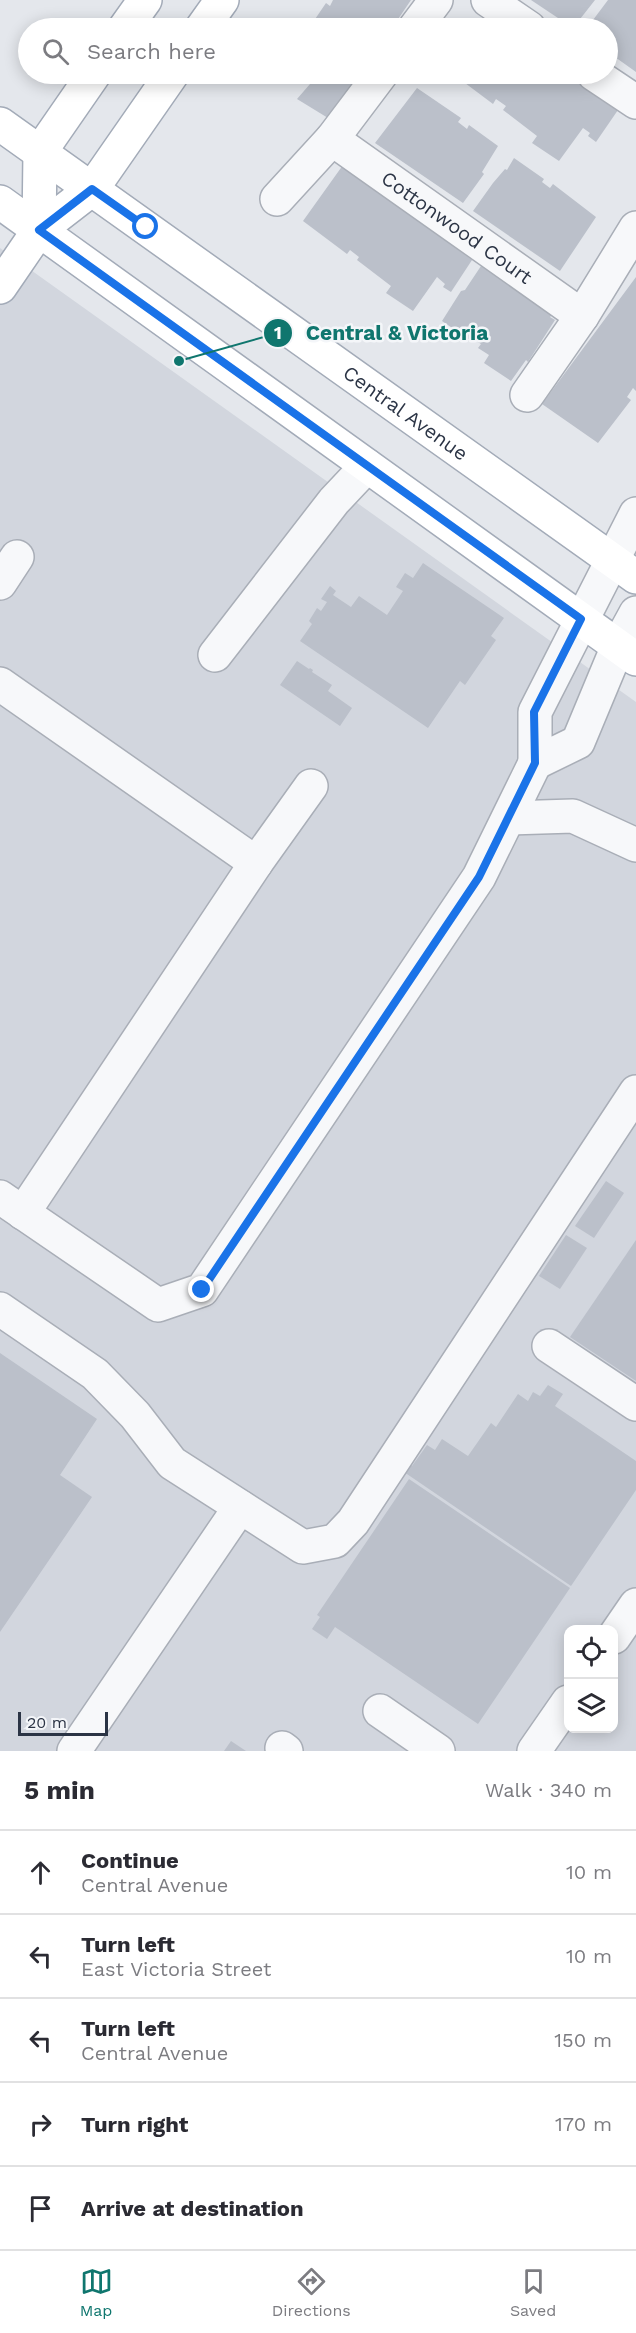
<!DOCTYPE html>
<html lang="en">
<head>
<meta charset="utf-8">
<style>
	:root { --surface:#fff; --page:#f2f2f3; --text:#2b2b33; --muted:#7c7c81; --line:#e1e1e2; --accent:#0f766e }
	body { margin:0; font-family:"Work Sans",sans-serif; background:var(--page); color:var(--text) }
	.controls { position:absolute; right:18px; bottom:18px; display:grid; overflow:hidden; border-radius:12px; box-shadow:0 3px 15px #0003 }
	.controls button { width:54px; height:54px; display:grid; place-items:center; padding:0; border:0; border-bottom:2px solid var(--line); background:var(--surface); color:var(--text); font:30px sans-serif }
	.scale { position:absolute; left:18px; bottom:15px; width:90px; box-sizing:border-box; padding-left:6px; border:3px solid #2b3445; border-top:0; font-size:16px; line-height:21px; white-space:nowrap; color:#2b3445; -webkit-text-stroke:4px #f4f6f9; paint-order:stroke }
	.stop { position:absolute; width:18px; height:18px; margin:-14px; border:4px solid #1a73e8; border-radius:50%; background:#fff }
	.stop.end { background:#1a73e8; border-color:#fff; box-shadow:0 2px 6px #0008 }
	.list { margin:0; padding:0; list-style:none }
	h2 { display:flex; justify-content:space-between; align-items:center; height:78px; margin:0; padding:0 24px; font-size:26px }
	h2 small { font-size:20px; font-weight:400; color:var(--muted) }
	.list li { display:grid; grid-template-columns:39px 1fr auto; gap:18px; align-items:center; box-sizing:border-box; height:84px; padding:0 24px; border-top:2px solid var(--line) }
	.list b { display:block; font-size:22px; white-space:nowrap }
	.list p { margin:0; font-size:20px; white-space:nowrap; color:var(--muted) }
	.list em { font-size:20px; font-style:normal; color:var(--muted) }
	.icon { flex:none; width:33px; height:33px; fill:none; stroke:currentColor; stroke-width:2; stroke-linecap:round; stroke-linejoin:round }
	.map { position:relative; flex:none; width:636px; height:1751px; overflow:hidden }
	.search { position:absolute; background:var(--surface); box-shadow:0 3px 15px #0003; left:18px; right:18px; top:18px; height:66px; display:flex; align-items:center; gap:15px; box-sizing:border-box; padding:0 21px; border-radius:33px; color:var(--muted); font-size:22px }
	.sheet { height:498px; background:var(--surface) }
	nav { display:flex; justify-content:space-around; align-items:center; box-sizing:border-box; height:84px; border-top:2px solid var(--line); background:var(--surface); font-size:16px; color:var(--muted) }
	nav a { display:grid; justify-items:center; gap:3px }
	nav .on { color:var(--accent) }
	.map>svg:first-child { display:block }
	.built { fill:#d2d6de; fill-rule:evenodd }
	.building { fill:#bbc0ca }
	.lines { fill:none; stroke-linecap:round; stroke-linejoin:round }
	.minor-casing { stroke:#a9aeb7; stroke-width:36 }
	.major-casing { stroke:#a3abb8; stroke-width:36 }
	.minor { stroke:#f7f8fa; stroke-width:33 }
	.major { stroke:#fff; stroke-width:33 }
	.route { stroke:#1a73e8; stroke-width:8 }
	.labels { text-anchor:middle; stroke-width:5; stroke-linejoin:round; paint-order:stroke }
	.street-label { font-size:20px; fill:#2b3445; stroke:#f4f6f9 }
	.leader { fill:none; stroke:#0f766e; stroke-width:2 }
	.callout-dot { fill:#0f766e; stroke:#f4f6f9; stroke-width:2 }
	.mark-label { font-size:18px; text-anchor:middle; font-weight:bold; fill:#fff }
	.callout-label { font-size:21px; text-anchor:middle; font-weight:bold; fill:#0f766e; stroke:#f4f6f9; stroke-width:5; stroke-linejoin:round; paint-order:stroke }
</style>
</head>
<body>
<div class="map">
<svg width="636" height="1751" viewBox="0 0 636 1751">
	<rect width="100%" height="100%" fill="#e4e7ec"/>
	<!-- built -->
	<path class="built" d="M0 248 636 702V1751H0ZM568 1630H614V1728H568Z"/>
	<!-- building -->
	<g class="building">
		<polygon points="333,0 411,0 392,28 309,28 326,3 330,6"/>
		<polygon points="531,0 595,0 573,28"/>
		<polygon points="608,0 636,0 636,72 608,52 608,28 587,28"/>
		<polygon points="490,14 510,28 479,28"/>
		<polygon points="295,74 361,74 328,118 297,99 310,84"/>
		<polygon points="453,74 570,74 618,110 596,142 588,136 590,133 583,128 559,161 532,143 537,136 503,110 506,106 496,99 493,104"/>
		<polygon points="417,88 461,118 458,122 467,129 469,125 498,146 482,172 484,174 463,203 375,143"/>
		<polygon points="514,158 544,179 542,182 550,188 553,184 596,217 560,271 473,211 493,183 505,169 507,170"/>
		<polygon points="343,165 472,260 451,292 443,287 445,284 437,277 413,311 386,293 391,286 357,260 359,257 350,250 347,254 303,221"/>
		<polygon points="481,266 552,315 550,317 555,320 528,362 526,360 511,381 484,363 489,355 478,348 481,344 471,338 470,340 442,321 461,291 465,290"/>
		<polygon points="636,277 636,391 633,388 627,397 631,400 598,443 542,404"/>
		<polygon points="423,563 504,618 491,636 496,640 465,685 460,681 428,728 300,641 312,624 309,621 317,608 321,611 327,602 321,599 330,586 336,591 333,595 351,607 359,596 387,615 403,591 396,587 405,573 413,578"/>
		<polygon points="297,661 309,669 310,668 313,670 312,672 332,685 328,691 352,708 340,726 280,685"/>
		<polygon points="606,1181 624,1193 594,1238 575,1226"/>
		<polygon points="566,1235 587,1248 560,1289 539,1276"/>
		<polygon points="636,1240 636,1381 570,1337"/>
		<polygon points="0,1353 97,1419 60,1475 92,1497 0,1632"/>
		<polygon points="548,1385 563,1394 555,1406 636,1461 636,1490 571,1586 404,1472 410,1465 412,1466 427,1445 435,1450 442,1439 468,1456 491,1423 496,1427 518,1394 528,1401 533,1392 540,1396"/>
		<polygon points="409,1479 570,1588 478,1724 335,1627 327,1639 312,1629 320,1617 317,1615"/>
		<polygon points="231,1741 246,1751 224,1751"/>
	</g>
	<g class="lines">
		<!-- minor casing -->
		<g class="minor-casing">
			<g id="minor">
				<polyline points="488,0 529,28"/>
				<polyline points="415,28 436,0"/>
				<polyline points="594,74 636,102"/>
				<path id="s1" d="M332 139 582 316"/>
				<polyline points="277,199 332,139 381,74"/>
				<polyline points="527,395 582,316 636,228"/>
				<polyline points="636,514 535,712 535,763 578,742 618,646 636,613"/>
				<polyline points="0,583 17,557"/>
				<polyline points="215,655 334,501 367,466"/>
				<polyline points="0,684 256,863"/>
				<polyline points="509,818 573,816 636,845"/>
				<polyline points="0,1197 158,1305 202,1290 479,877 535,763"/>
				<polyline points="23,1213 256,863 311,786"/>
				<polyline points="0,1309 95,1374 135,1415 172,1463 303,1547 335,1541 353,1522 636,1092"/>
				<polyline points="549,1346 636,1404"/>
				<polyline points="614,1637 636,1605"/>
				<polyline points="380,1711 438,1751"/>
				<polyline points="282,1748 286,1751"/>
				<polyline points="74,1751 240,1507"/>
				<polyline points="534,1751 568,1702"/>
			</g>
		</g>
		<!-- major casing -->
		<g class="major-casing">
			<g id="major">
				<polyline points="125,28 145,0"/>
				<polyline points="202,28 222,0"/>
				<path id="s2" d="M0 124 636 577"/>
				<polyline points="0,202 636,659"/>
				<polyline points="39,230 40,152 94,74"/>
				<polyline points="0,287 39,230 92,189 172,74"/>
			</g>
		</g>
		<!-- minor -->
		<use href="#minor" class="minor"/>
		<!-- major -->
		<use href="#major" class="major"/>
	</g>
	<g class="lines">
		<!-- route -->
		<polyline class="route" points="146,227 92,189 39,230 581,619 534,712 535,763 479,877 202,1290"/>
	</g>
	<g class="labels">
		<!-- street labels -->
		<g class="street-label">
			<text dy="7" stroke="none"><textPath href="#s1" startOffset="153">Cottonwood Court</textPath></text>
			<text dy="7" stroke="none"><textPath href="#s2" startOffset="498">Central Avenue</textPath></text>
		</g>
	</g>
	<!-- callouts -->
	<path class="leader" d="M179 361L278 333"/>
	<g class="callout-dot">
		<circle cx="179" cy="361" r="6"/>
		<circle cx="278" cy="333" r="15"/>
	</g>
	<g class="mark-label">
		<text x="278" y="339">1</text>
	</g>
	<g class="callout-label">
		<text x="397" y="340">Central &amp; Victoria</text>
	</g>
</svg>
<div class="controls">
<button><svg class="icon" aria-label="locate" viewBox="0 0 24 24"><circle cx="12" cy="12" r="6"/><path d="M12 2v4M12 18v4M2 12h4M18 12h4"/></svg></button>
<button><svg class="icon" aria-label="layers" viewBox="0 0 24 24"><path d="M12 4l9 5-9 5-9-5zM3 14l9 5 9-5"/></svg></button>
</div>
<div class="scale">20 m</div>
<div class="stop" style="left:146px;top:227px"></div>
<div class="stop end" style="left:202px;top:1290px"></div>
<div class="search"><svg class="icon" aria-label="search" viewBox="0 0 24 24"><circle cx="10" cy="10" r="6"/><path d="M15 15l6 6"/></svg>Search here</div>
</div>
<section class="sheet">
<h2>5 min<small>Walk · 340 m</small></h2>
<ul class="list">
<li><svg class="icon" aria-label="ahead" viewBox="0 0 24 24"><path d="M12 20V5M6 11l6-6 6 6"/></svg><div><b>Continue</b><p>Central Avenue</p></div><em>10 m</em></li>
<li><svg class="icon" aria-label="left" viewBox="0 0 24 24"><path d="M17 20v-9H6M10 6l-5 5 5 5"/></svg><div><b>Turn left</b><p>East Victoria Street</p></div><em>10 m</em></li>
<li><svg class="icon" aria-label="left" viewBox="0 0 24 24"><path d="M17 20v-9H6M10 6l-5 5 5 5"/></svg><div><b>Turn left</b><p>Central Avenue</p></div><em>150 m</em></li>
<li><svg class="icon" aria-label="right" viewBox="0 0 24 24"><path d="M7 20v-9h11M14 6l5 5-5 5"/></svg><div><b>Turn right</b></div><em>170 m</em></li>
<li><svg class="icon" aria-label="arrive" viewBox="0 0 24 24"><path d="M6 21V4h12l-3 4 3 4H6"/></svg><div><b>Arrive at destination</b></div></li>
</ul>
</section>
<nav>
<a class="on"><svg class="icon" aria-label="map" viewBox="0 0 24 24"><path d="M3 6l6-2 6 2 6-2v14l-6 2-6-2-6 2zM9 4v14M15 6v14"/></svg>Map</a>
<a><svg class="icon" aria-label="directions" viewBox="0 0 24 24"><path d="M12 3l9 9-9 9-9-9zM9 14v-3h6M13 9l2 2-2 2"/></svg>Directions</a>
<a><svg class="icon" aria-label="saved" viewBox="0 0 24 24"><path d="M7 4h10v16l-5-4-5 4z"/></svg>Saved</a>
</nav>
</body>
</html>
